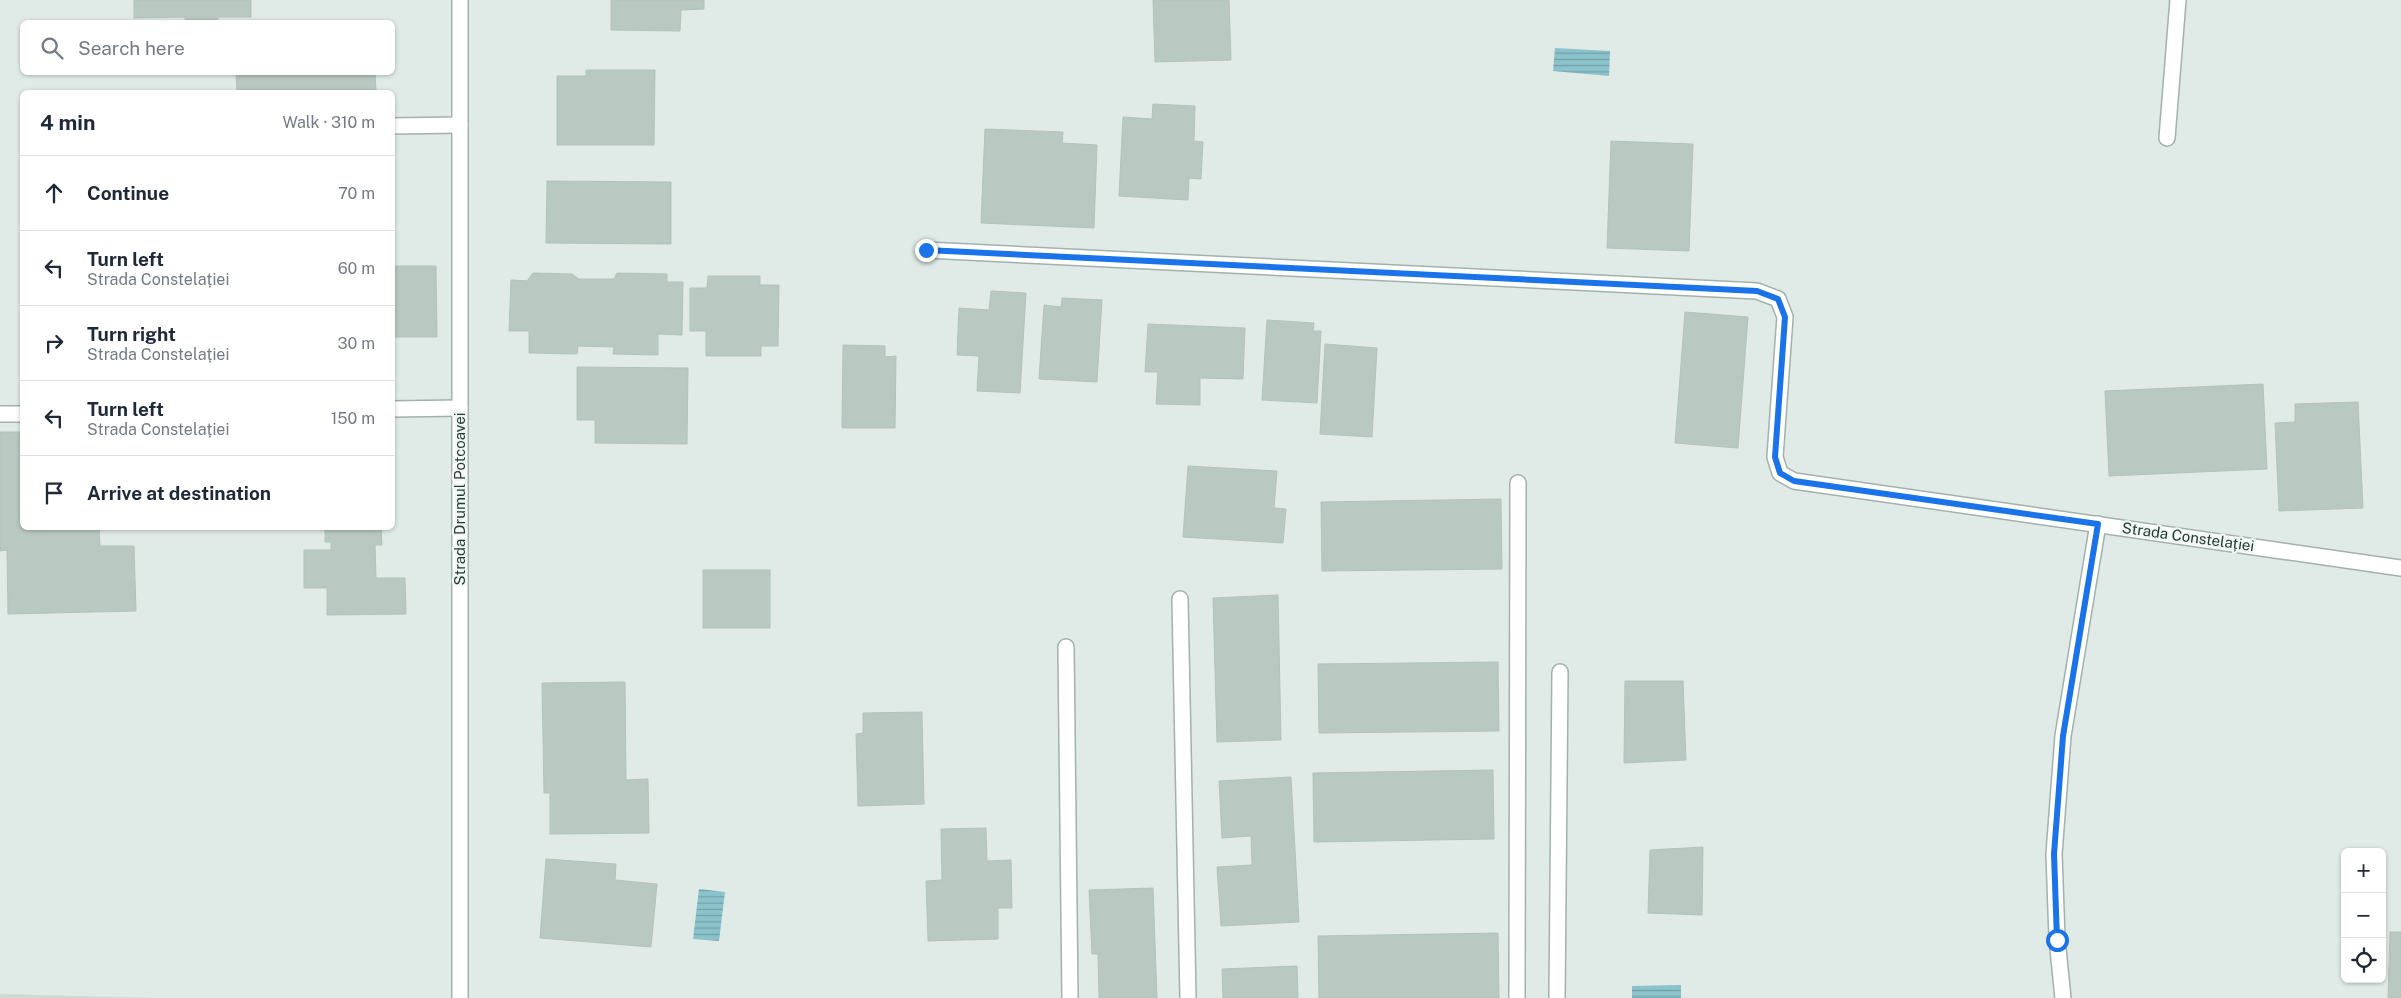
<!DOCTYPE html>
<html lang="en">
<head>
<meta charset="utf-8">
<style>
	:root { --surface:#fff; --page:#f2f2f3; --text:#1f2937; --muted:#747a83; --line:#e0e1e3 }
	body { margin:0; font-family:"Public Sans",sans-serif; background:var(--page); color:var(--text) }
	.controls { position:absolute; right:15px; bottom:15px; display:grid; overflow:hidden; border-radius:8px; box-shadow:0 1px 4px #0004 }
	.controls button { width:45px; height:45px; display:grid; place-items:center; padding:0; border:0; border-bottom:1px solid var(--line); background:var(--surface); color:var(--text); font:25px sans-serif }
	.stop { position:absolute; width:15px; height:15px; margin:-11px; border:4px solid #1a73e8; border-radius:50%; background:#fff }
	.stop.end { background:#1a73e8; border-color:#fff; box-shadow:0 1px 5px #0008 }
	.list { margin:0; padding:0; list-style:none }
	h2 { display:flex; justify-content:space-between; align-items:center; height:65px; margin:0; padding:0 20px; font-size:21px }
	h2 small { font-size:16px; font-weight:400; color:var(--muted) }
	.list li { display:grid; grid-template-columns:32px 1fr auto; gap:15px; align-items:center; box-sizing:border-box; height:75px; padding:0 20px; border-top:1px solid var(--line) }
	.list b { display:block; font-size:19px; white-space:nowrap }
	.list p { margin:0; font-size:16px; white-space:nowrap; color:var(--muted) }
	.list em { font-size:16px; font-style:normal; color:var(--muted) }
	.icon { flex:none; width:28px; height:28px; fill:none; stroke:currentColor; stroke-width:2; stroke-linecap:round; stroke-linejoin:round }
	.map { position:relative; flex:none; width:2401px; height:998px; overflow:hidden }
	.search { position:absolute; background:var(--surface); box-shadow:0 1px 4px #0004; left:20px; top:20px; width:375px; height:55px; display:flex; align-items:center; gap:12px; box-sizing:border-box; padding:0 18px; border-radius:8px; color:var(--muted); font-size:19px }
	.panel { position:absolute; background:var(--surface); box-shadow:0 1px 4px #0004; left:20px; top:90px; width:375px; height:440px; border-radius:8px }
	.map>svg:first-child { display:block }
	.built { fill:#cfdad5 }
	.water { fill:url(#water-rules) }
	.building { fill:#b9c8c1; stroke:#b3c3bc }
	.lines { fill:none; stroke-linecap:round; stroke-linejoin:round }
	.street-casing { stroke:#a3b1ad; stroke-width:18 }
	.street { stroke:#fff; stroke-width:15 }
	.route { stroke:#1a73e8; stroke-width:6 }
	.labels { text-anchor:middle; stroke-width:4.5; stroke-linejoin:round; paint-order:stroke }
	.street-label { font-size:15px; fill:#223933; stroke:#f0f7f4 }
</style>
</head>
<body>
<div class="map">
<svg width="2401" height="998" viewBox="0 0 2401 998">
	<defs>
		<pattern id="water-rules" width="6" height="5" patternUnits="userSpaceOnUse" patternTransform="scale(1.25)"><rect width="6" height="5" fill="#8bc3cc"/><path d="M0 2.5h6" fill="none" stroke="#719fa6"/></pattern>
	</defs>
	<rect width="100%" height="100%" fill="#e0eae6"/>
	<!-- built -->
	<polygon class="built" points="0,994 157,998 0,998"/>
	<!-- water -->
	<g class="water">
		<polygon points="1555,48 1610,51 1609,76 1553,71"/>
		<polygon points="699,889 725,892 719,941 693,939"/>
		<polygon points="1681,985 1681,998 1632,998 1632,986"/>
	</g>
	<!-- building -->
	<g class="building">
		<polygon points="134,0 251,0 251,17 218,17 218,22 185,22 185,17 134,18"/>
		<polygon points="611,0 704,0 704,9 681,10 680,31 611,30"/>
		<polygon points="1153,0 1229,0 1231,60 1155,62"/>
		<polygon points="586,70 655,70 654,145 557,145 557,76 586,76"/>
		<polygon points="236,72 375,72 376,92 237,92"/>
		<polygon points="1153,104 1195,106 1194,141 1203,142 1201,179 1189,178 1188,200 1119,196 1123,117 1152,119"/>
		<polygon points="985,129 1063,132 1062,143 1097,145 1094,228 981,223"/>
		<polygon points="1611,141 1693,144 1689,251 1607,248"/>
		<polygon points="547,181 671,182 671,244 546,243"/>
		<polygon points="392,266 436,266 437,337 393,337"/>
		<polygon points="533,273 572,274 579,279 614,279 617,273 667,274 667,282 683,282 682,335 658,334 658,355 613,354 614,347 578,346 577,354 529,353 529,331 509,331 511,280 527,281"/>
		<polygon points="708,276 760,276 760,285 779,285 778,346 761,346 761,356 706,356 706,331 690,331 690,288 707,288"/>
		<polygon points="991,291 1026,293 1020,393 977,391 979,356 957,355 959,308 989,310"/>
		<polygon points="1062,298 1102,300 1097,382 1039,379 1044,305 1061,307"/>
		<polygon points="1685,312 1748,317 1738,448 1675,443"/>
		<polygon points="1267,320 1314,323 1313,331 1321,331 1317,403 1262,400"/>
		<polygon points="1148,324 1245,328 1243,379 1200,378 1200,405 1156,404 1158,372 1145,372"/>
		<polygon points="1325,344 1377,348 1372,437 1320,434"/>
		<polygon points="843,345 885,346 885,357 896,356 895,428 842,428"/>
		<polygon points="577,367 688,368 687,444 595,443 595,420 577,420"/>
		<polygon points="2263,384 2267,469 2109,476 2105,391"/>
		<polygon points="2358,402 2363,508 2279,511 2275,423 2295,422 2295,404"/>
		<polygon points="0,432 22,432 22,528 99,528 100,546 134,546 136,611 8,614 7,550 0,551"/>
		<polygon points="1188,466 1277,471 1274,508 1286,509 1283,543 1183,537"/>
		<polygon points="1501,499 1502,569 1322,571 1321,502"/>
		<polygon points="325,528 381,528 382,545 375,545 376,578 405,578 406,614 327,615 327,588 304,588 304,550 331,550 331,542 325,542"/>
		<rect x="703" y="570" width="67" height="58"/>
		<polygon points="1278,595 1281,740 1217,742 1213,598"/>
		<polygon points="1498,662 1499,731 1319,733 1318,664"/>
		<polygon points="1625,681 1683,681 1686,760 1624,763"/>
		<polygon points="625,682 626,780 648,779 649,833 550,834 550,793 544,793 542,683"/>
		<polygon points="922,712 924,804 858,806 856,734 863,733 863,713"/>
		<polygon points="1493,770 1494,839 1314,842 1313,773"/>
		<polygon points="1291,777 1299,922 1221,926 1217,867 1252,865 1251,836 1222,838 1219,781"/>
		<polygon points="986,828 987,861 1011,860 1012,908 998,908 998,939 928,941 926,881 942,880 941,829"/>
		<polygon points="1703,847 1702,915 1648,913 1650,850"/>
		<polygon points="546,859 616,864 615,880 657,884 651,947 540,938"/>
		<polygon points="1153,888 1157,998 1099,998 1098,954 1092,954 1089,890"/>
		<polygon points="2390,932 2401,932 2401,998 2388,998"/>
		<polygon points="1498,933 1499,998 1319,998 1318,936"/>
		<polygon points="1297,966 1298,998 1223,998 1222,969"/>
	</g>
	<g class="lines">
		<!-- street casing -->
		<g class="street-casing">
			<g id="street">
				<polyline points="392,126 460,125"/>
				<polyline points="2167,138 2178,0"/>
				<polyline points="926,250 1757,291 1778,299 1785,317 1775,457 1780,473 1794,481 2401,568"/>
				<polyline points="392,409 460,408"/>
				<polyline points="0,414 22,414"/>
				<polyline points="1180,599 1188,998"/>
				<polyline points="1066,647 1070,998"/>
				<polyline points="460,998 460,0"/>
				<polyline points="1517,998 1518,483"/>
				<polyline points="1557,998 1560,672"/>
				<polyline points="2063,998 2057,939 2054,854 2063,736 2098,524"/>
			</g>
		</g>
		<!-- street -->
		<use href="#street" class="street"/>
	</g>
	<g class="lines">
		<!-- route -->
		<polyline class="route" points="926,250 1757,291 1778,299 1785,317 1775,457 1780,473 1794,481 2098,524 2063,736 2054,854 2057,940"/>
	</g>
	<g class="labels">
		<!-- street labels -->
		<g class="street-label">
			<text transform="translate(460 499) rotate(-90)" y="5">Strada Drumul Potcoavei</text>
			<text transform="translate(2188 537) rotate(8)" y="5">Strada Constelației</text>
		</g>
	</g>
</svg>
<div class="controls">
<button>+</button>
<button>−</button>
<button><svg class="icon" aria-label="locate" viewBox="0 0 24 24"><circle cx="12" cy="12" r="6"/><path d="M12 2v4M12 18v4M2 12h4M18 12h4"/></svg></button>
</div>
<div class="stop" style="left:2057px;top:940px"></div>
<div class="stop end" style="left:926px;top:250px"></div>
<div class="search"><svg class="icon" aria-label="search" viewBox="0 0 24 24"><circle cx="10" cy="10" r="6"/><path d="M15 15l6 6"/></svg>Search here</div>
<section class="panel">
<h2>4 min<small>Walk · 310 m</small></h2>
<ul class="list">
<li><svg class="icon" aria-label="ahead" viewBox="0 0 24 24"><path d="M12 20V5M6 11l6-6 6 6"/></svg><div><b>Continue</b></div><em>70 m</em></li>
<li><svg class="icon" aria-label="left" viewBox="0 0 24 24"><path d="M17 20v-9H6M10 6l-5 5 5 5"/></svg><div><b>Turn left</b><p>Strada Constelației</p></div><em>60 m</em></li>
<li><svg class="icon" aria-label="right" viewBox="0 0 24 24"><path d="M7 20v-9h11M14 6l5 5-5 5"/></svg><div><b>Turn right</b><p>Strada Constelației</p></div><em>30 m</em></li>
<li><svg class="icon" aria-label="left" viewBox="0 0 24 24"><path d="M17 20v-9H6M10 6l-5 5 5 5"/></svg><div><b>Turn left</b><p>Strada Constelației</p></div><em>150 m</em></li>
<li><svg class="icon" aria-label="arrive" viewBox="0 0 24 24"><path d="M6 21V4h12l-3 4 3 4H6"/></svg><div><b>Arrive at destination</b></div></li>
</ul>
</section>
</div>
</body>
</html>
